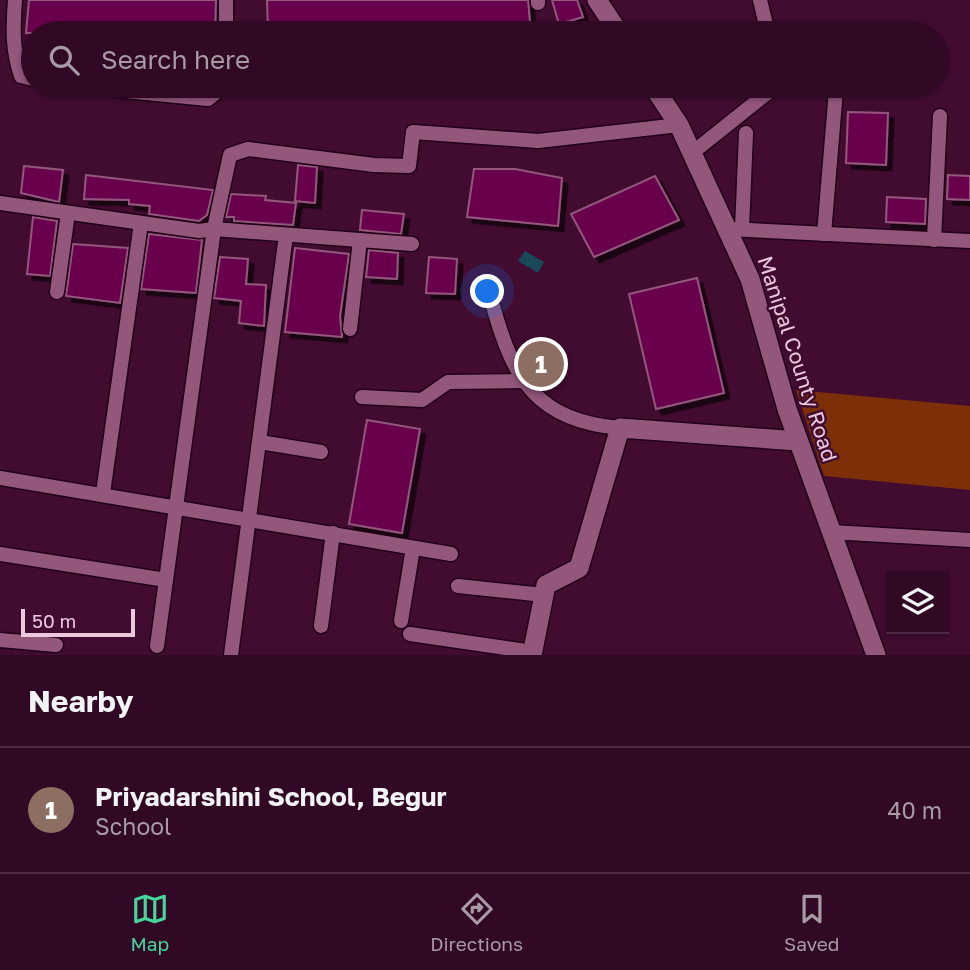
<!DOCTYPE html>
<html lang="en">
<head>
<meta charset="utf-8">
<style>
	:root { --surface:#310924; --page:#39122c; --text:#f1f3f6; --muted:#a89aa6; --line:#4c2a41; --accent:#48d49d }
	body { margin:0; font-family:"Golos Text",sans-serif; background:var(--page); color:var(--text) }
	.controls { position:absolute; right:21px; bottom:21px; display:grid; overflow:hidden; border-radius:0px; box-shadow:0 2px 5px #0004 }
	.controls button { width:63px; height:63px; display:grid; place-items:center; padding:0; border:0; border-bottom:2px solid var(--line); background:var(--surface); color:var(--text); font:35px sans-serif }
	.scale { position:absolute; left:21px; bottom:18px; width:114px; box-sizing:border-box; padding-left:7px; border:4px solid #ecc9dd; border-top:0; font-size:19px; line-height:24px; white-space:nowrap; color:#ecc9dd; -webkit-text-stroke:5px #410c30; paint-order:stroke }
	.you { position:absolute; left:488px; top:292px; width:24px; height:24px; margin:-18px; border:5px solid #fff; border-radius:50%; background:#1a73e8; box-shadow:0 0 0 10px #1a73e833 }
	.badge { display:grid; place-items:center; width:46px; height:46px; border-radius:50%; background:var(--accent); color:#fff; font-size:23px; font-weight:700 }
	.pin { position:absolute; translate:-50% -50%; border:4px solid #fff; box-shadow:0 2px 7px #0006 }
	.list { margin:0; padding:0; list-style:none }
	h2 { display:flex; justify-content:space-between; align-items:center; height:91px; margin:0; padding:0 28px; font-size:30px }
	h2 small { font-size:23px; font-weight:400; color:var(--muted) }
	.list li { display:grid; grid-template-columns:46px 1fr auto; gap:21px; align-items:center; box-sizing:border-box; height:126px; padding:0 28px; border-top:2px solid var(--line) }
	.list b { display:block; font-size:26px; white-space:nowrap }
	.list p { margin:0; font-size:23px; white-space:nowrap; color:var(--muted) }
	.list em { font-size:23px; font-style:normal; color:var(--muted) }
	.icon { flex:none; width:38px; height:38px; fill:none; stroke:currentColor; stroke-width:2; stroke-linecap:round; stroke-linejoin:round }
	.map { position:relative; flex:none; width:970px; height:655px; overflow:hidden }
	.search { position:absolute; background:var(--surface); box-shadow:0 2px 5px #0004; left:21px; right:21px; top:21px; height:77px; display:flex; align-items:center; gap:18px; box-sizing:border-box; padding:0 24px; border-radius:38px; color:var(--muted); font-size:26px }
	.sheet { height:217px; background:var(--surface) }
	nav { display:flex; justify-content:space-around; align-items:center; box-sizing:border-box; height:98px; border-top:2px solid var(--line); background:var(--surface); font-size:19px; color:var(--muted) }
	nav a { display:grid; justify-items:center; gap:4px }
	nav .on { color:var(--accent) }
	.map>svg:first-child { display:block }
	.green { fill:#7d3007 }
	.water { fill:#184959 }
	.building { fill:#67024c; stroke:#93577c; stroke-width:2; filter:url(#shadow) }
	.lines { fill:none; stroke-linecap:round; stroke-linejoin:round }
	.street-casing { stroke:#210016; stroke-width:17 }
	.secondary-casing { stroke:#210016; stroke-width:22 }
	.street { stroke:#93577c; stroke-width:14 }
	.secondary { stroke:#93577c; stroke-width:19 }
	.labels { text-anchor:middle; stroke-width:5; stroke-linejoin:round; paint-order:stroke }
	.street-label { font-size:21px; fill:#ecc9dd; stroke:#410c30 }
</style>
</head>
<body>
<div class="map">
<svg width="970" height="655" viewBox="0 0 970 655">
	<defs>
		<filter id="shadow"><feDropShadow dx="5.5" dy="5.5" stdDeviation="0" flood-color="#0009"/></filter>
	</defs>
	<rect width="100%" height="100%" fill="#410c30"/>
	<!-- green -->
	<polygon class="green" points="796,390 970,406 970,490 824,476"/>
	<!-- water -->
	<polygon class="water" points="525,251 544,262 538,273 518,261"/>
	<!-- building -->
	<g class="building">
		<polygon points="29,0 216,0 215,33 26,33"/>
		<polygon points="267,0 528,0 531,33 268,33"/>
		<polygon points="552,0 577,0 583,17 559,24"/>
		<polygon points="848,112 888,113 886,165 846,163"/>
		<polygon points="298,165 317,167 315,203 295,201"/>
		<polygon points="24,166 63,170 59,202 21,193"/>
		<polygon points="474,169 515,169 562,178 558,226 467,217"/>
		<polygon points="86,175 213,190 207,215 199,221 149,214 150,206 129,204 129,200 84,199"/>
		<polygon points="948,175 970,176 970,200 947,199"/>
		<polygon points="655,176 679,220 594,257 571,214"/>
		<polygon points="231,194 266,196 265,200 296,203 293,225 234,221 234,217 226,217"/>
		<polygon points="887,197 926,199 925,224 886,222"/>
		<polygon points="362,210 404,214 401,234 360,230"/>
		<polygon points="33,217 57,221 50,276 27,274"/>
		<polygon points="149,234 202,240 196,293 141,289"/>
		<polygon points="73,244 128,248 120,303 66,296"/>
		<polygon points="295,248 349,254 340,316 342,337 285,332"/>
		<polygon points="369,250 398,253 397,279 366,277"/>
		<polygon points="220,257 248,259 246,284 266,285 264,326 239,323 241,301 214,298"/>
		<polygon points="429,257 457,259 455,294 426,293"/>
		<polygon points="697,278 724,393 656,409 629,294"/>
		<polygon points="367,420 420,429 402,533 349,524"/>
	</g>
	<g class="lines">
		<!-- street casing -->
		<g class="street-casing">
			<g id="street">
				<path d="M15 0C13 28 12 49 21 76L33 79"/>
				<polyline points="538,0 538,3"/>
				<polyline points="760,0 768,33"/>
				<polyline points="226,33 226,0"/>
				<polyline points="74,86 208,99 224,86"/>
				<polyline points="692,153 776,86"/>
				<polyline points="0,203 199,231 214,229 412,244"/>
				<polyline points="727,229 970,241"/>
				<polyline points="742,229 746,133"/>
				<polyline points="824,234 836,90"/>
				<polyline points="934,240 940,116"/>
				<polyline points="57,292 68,213"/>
				<path d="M493 306C514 381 538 421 620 428"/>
				<polyline points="350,329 360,240"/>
				<polyline points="362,397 422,400 448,382 522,381"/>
				<polyline points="260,442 321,452"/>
				<polyline points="0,478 451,554"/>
				<polyline points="103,493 141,223"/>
				<polyline points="831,532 970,540"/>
				<polyline points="0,554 166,580"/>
				<polyline points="458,586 544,595"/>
				<polyline points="401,621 413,548"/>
				<polyline points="321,626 333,533"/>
				<polyline points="410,634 533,652"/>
				<polyline points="0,640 56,645"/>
				<polyline points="157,646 214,229 230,155 248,149 374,165 409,166 413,132 538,141 679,125"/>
				<polyline points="231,655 286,235"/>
			</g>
		</g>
		<!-- secondary casing -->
		<g class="secondary-casing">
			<g id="secondary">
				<polyline points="597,0 619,33"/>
				<polyline points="653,86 679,125 750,279 787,409 876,655"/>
				<polyline points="532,655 546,585 579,568 620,428 798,441"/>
			</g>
		</g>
		<!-- street -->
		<use href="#street" class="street"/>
		<!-- secondary -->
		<use href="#secondary" class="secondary"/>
	</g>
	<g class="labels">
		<!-- street labels -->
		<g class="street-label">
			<text transform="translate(797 359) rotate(72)" y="7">Manipal County Road</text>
		</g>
	</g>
</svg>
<div class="controls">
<button><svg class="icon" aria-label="layers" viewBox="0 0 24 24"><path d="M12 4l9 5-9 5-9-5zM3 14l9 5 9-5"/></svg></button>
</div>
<div class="scale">50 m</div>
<div class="you"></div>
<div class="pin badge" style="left:541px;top:364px;background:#8d6e63">1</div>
<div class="search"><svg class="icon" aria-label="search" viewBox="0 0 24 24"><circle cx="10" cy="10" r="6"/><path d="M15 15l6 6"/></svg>Search here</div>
</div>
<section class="sheet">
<h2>Nearby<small></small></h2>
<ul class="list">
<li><span class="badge" style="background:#8d6e63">1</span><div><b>Priyadarshini School, Begur</b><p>School</p></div><em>40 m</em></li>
</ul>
</section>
<nav>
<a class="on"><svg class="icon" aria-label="map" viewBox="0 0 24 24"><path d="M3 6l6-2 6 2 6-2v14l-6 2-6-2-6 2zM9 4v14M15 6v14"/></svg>Map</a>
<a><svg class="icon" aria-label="directions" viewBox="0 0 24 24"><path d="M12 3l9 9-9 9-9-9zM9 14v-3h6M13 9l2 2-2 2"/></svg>Directions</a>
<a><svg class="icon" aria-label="saved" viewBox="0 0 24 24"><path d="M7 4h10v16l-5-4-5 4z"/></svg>Saved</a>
</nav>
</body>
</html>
